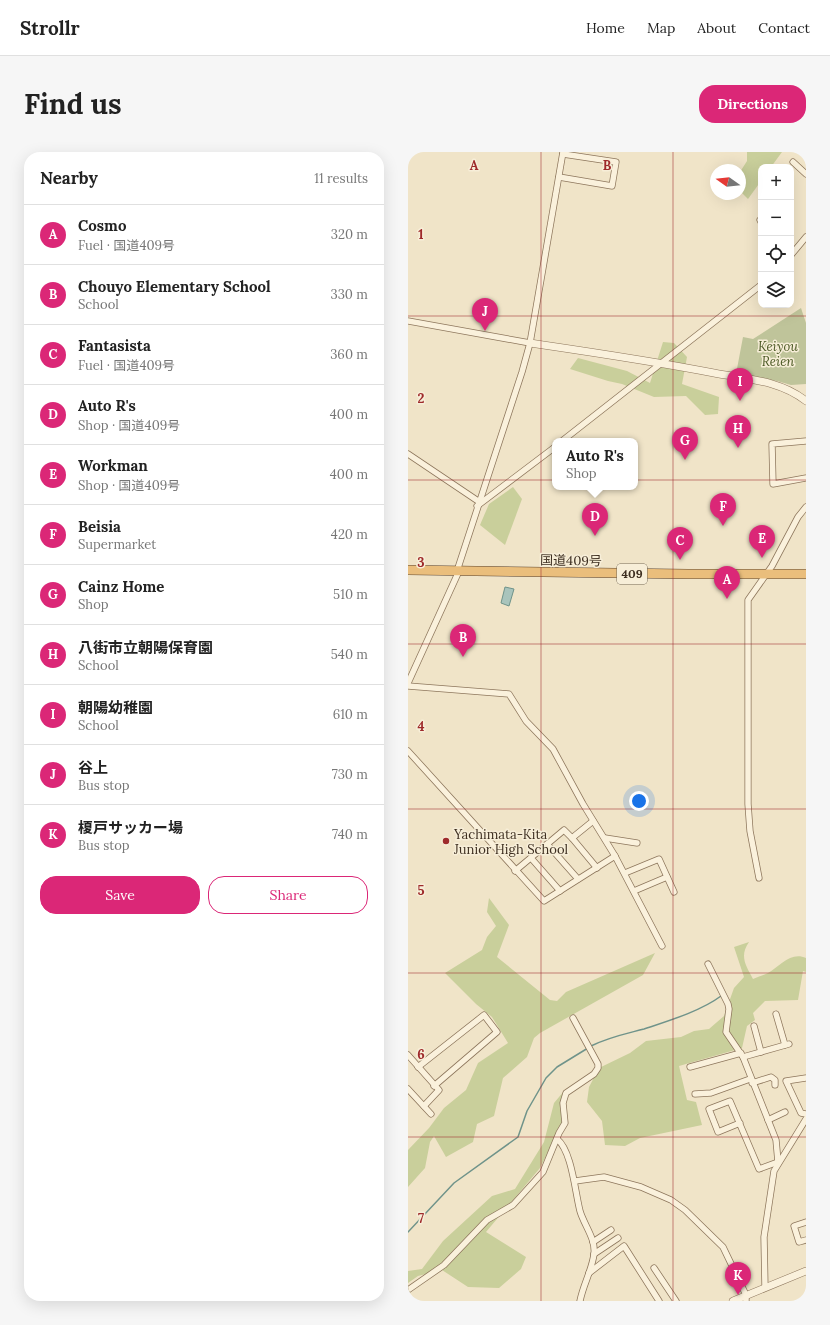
<!DOCTYPE html>
<html lang="en">
<head>
<meta charset="utf-8">
<style>
	:root { --surface:#fff; --page:#f6f6f6; --text:#222; --muted:#767676; --line:#e0e0e0; --accent:#db2777 }
	body { margin:0; font-family:Lora,"Noto Sans JP",serif; background:var(--page); color:var(--text) }
	.controls { position:absolute; right:12px; top:12px; display:grid; overflow:hidden; border-radius:8px; box-shadow:0 4px 16px #0002 }
	.controls button { width:36px; height:36px; display:grid; place-items:center; padding:0; border:0; border-bottom:1px solid var(--line); background:var(--surface); color:var(--text); font:20px sans-serif }
	.compass { position:absolute; left:302px; top:12px; width:36px; height:36px; border-radius:50%; background:var(--surface); box-shadow:0 4px 16px #0002; rotate:285deg }
	.you { position:absolute; left:231px; top:649px; width:14px; height:14px; margin:-10px; border:3px solid #fff; border-radius:50%; background:#1a73e8; box-shadow:0 0 0 6px #1a73e833 }
	.badge { display:grid; place-items:center; width:26px; height:26px; border-radius:50%; background:var(--accent); color:#fff; font-size:13px; font-weight:700 }
	.pin { position:absolute; translate:-50% -33px; filter:drop-shadow(0 1px 2px #0008) }
	.pin::after { content:''; position:absolute; top:21px; width:14px; height:12px; background:inherit; clip-path:polygon(0 0,100% 0,50% 100%) }
	.popup { position:absolute; left:144px; top:286px; width:86px; height:52px; box-sizing:border-box; display:grid; place-content:center; border-radius:8px; background:var(--surface); filter:drop-shadow(0 1px 3px #0005); font-size:13px; white-space:nowrap; color:var(--muted) }
	.popup b { font-size:15px; color:var(--text) }
	.popup::after { content:''; position:absolute; left:50%; top:100%; margin-left:-8px; border:8px solid transparent; border-top-color:var(--surface) }
	.list { margin:0; padding:0; list-style:none }
	h2 { display:flex; justify-content:space-between; align-items:center; height:52px; margin:0; padding:0 16px; font-size:17px }
	h2 small { font-size:13px; font-weight:400; color:var(--muted) }
	.list li { display:grid; grid-template-columns:26px 1fr auto; gap:12px; align-items:center; box-sizing:border-box; height:60px; padding:0 16px; border-top:1px solid var(--line) }
	.list b { display:block; font-size:15px; white-space:nowrap }
	.list p { margin:0; font-size:13px; white-space:nowrap; color:var(--muted) }
	.list em { font-size:13px; font-style:normal; color:var(--muted) }
	.actions { display:flex; gap:8px; padding:12px 16px }
	.actions a { flex:1; padding:9px 0; border:1px solid var(--accent); border-radius:16px; text-align:center; font-size:14px; color:var(--accent) }
	.actions .main { background:var(--accent); color:#fff }
	.icon { flex:none; width:22px; height:22px; fill:none; stroke:currentColor; stroke-width:2; stroke-linecap:round; stroke-linejoin:round }
	.map { position:relative; flex:none; width:398px; height:1149px; overflow:hidden; border-radius:16px }
	header { display:flex; align-items:center; gap:24px; box-sizing:border-box; height:56px; padding:0 20px; background:var(--surface); border-bottom:1px solid var(--line) }
	header strong { font-size:19px }
	nav { display:flex; gap:22px; margin-inline-start:auto; font-size:14px }
	.intro { display:flex; align-items:center; justify-content:space-between; box-sizing:border-box; height:96px; padding:0 24px }
	h1 { margin:0; font-size:28px }
	.button { padding:10px 18px; border-radius:16px; background:var(--accent); color:#fff; font-size:14px; font-weight:700 }
	main { display:flex; gap:24px; padding:0 24px }
	aside { flex:1; background:var(--surface); border-radius:16px; box-shadow:0 4px 16px #0002 }
	.map>svg:first-child { display:block }
	.green { fill:#c9cf9b }
	.cemetery { fill:#bfc49a }
	.water { fill:#a9c4bc; stroke:#6f938a }
	.lines { fill:none; stroke-linecap:round; stroke-linejoin:round }
	.stream { stroke:#6f938a; stroke-width:1.5 }
	.minor-casing { stroke:#8d765c; stroke-width:7 }
	.tertiary-casing { stroke:#8d765c; stroke-width:8 }
	.trunk-casing { stroke:#5b4430; stroke-width:10 }
	.minor { stroke:#faf1dc; stroke-width:5.5 }
	.tertiary { stroke:#faf1dc; stroke-width:7 }
	.trunk { stroke:#eabe7c; stroke-width:9 }
	.grid { fill:none; stroke:#9e2a2b; stroke-width:1; stroke-opacity:0.55 }
	.poi-dot { fill:#9e2a2b; stroke:#f7eed8; stroke-width:1.5 }
	.labels { text-anchor:middle; stroke-width:3; stroke-linejoin:round; paint-order:stroke }
	.shield { fill:#f7eed8; stroke:#756857; stroke-width:1 }
	.shield-label { font-size:12px; font-weight:bold; fill:#3d2e20 }
	.park-label { font-size:13px; font-style:italic; fill:#4d5a26; stroke:#f7eed8 }
	.street-label { font-size:13px; fill:#3d2e20; stroke:#f7eed8 }
	.poi-label { font-size:13px; fill:#3d2e20; stroke:#f7eed8; text-anchor:start }
	.grid-label { font-size:13px; text-anchor:middle; font-weight:bold; fill:#9e2a2b; stroke:#f7eed8; stroke-width:3; stroke-linejoin:round; paint-order:stroke }
</style>
</head>
<body>
<header>
<strong>Strollr</strong>
<nav><a>Home</a><a>Map</a><a>About</a><a>Contact</a></nav>
</header>
<div class="intro"><h1>Find us</h1><a class="button">Directions</a></div>
<main>
<aside>
<h2>Nearby<small>11 results</small></h2>
<ul class="list">
<li><span class="badge">A</span><div><b>Cosmo</b><p>Fuel · 国道409号</p></div><em>320 m</em></li>
<li><span class="badge">B</span><div><b>Chouyo Elementary School</b><p>School</p></div><em>330 m</em></li>
<li><span class="badge">C</span><div><b>Fantasista</b><p>Fuel · 国道409号</p></div><em>360 m</em></li>
<li><span class="badge">D</span><div><b>Auto R's</b><p>Shop · 国道409号</p></div><em>400 m</em></li>
<li><span class="badge">E</span><div><b>Workman</b><p>Shop · 国道409号</p></div><em>400 m</em></li>
<li><span class="badge">F</span><div><b>Beisia</b><p>Supermarket</p></div><em>420 m</em></li>
<li><span class="badge">G</span><div><b>Cainz Home</b><p>Shop</p></div><em>510 m</em></li>
<li><span class="badge">H</span><div><b>八街市立朝陽保育園</b><p>School</p></div><em>540 m</em></li>
<li><span class="badge">I</span><div><b>朝陽幼稚園</b><p>School</p></div><em>610 m</em></li>
<li><span class="badge">J</span><div><b>谷上</b><p>Bus stop</p></div><em>730 m</em></li>
<li><span class="badge">K</span><div><b>榎戸サッカー場</b><p>Bus stop</p></div><em>740 m</em></li>
</ul>
<div class="actions"><a class="main">Save</a><a>Share</a></div>
</aside>
<div class="map">
<svg width="398" height="1149" viewBox="0 0 398 1149">
	<rect width="100%" height="100%" fill="#f0e4c8"/>
	<!-- green -->
	<g class="green">
		<polygon points="339,0 374,0 363,15 353,15 353,29 340,47 332,39 332,20 339,9"/>
		<polygon points="255,190 266,191 279,205 274,232 311,245 310,262 297,263 278,244 246,245 214,232 200,229 162,217 170,206 219,219 242,231"/>
		<polygon points="105,335 114,347 97,393 72,373 81,352"/>
		<polygon points="81,746 101,773 89,805 142,848 149,849 158,840 247,801 235,823 132,881 126,886 119,905 95,926 86,964 69,972 65,990 38,1005 26,984 22,990 17,1016 0,1035 0,998 21,976 36,956 58,938 70,911 100,891 84,865 68,852 37,821 74,798 79,785 88,774 79,760"/>
		<path d="M341 790C331 804 338 814 345 827 350 825 356 823 360 821 372 814 383 799 398 806V820L395 819 390 848 357 849 345 861 347 868 339 874 334 896 271 914 279 948 288 950 294 973 232 986 217 994 197 993 194 969 179 950 181 935 191 916 222 901 238 889 273 885 286 879 301 877 316 864 326 836 336 825 326 795Z"/>
		<polygon points="156,939 159,962 132,1016 78,1080 118,1105 113,1117 91,1136 60,1135 34,1118 10,1124 0,1131 0,1119 14,1117 35,1089 84,1044 107,1037 136,990 146,951"/>
	</g>
	<!-- cemetery -->
	<polygon class="cemetery" points="393,156 398,171 398,232 383,233 369,229 328,222 335,185 345,187"/>
	<!-- water -->
	<polygon class="water" points="97,435 106,437 101,454 93,451"/>
	<g class="lines">
		<!-- stream -->
		<g class="stream">
			<path d="M183 894C201 885 217 882 236 877 260 869 293 859 313 844"/>
			<polyline points="0,1080 46,1031 110,985 119,959 138,926 149,915 180,896"/>
		</g>
		<!-- minor casing -->
		<g class="minor-casing">
			<g id="minor">
				<polyline points="385,10 398,22"/>
				<polyline points="151,25 204,34 208,10 155,2"/>
				<polyline points="352,68 353,70"/>
				<polyline points="383,103 398,85"/>
				<polyline points="0,169 122,191"/>
				<polyline points="154,289 353,133"/>
				<polyline points="398,289 364,292 365,332 398,326"/>
				<polyline points="0,302 70,349"/>
				<polyline points="69,354 147,295"/>
				<polyline points="49,419 114,220 122,191 155,0"/>
				<polyline points="0,531 51,419"/>
				<polyline points="0,534 101,542 118,569 145,597 175,652 207,704 254,794"/>
				<polyline points="0,599 136,749 207,704"/>
				<polyline points="164,686 189,716"/>
				<polyline points="197,686 229,691"/>
				<polyline points="139,692 170,727"/>
				<polyline points="123,706 152,739"/>
				<polyline points="107,719 156,678 164,686 185,669"/>
				<polyline points="217,721 251,707 266,740"/>
				<polyline points="351,726 342,679 340,652 340,448 364,414 390,365 398,355"/>
				<polyline points="226,739 259,725"/>
				<polyline points="300,812 320,852 321,857 318,880 335,905 368,988 370,1010 351,1017 322,949 301,957 310,980 332,971"/>
				<polyline points="368,862 377,893"/>
				<polyline points="346,874 353,900"/>
				<polyline points="0,903 31,938 16,954"/>
				<polyline points="335,905 381,892"/>
				<polyline points="10,915 76,863 89,880 26,934"/>
				<polyline points="282,915 333,901"/>
				<polyline points="398,926 378,929 393,961 398,962"/>
				<polyline points="344,931 363,925 367,928 367,933"/>
				<polyline points="0,937 23,962"/>
				<polyline points="287,942 303,941 342,927"/>
				<polyline points="360,968 377,960"/>
				<path d="M149 987C164 999 167 1040 172 1059 176 1073 188 1087 186 1102 184 1118 175 1133 172 1149"/>
				<polyline points="167,1029 196,1025 233,1035 263,1048 277,1058 315,1095 338,1143 338,1149"/>
				<polyline points="398,1070 386,1074 391,1090 398,1088"/>
				<polyline points="185,1090 203,1078"/>
				<polyline points="186,1102 210,1086"/>
				<polyline points="246,1116 268,1149"/>
				<polyline points="181,1121 216,1094 251,1149"/>
				<polyline points="357,1135 356,1085 366,1019 398,967"/>
				<polyline points="0,1138 36,1113 79,1068 105,1053 135,1020 151,981 157,971 155,951 158,941 186,922 190,916 190,912 165,866"/>
			</g>
		</g>
		<!-- tertiary casing -->
		<g class="tertiary-casing">
			<g id="tertiary">
				<path d="M122 191C183 200 245 209 306 221 338 227 372 228 398 249"/>
				<polyline points="325,1149 398,1119"/>
			</g>
		</g>
		<!-- trunk casing -->
		<g class="trunk-casing">
			<polyline id="trunk" points="0,418 280,422 398,422"/>
		</g>
		<!-- minor -->
		<use href="#minor" class="minor"/>
		<!-- tertiary -->
		<use href="#tertiary" class="tertiary"/>
		<!-- trunk -->
		<use href="#trunk" class="trunk"/>
	</g>
	<!-- grid -->
	<path class="grid" d="M133 0V1149M265 0V1149M0 164H398M0 328H398M0 492H398M0 657H398M0 821H398M0 985H398"/>
	<!-- markers -->
	<circle class="poi-dot" cx="38" cy="689" r="4"/>
	<g class="labels">
		<!-- shield labels -->
		<rect class="shield" x="209" y="412" width="30" height="20" rx="3"/>
		<g class="shield-label">
			<text x="224" y="426">409</text>
		</g>
		<!-- park labels -->
		<g class="park-label">
			<text x="370" y="199">Keiyou<tspan x="370" dy="15">Reien</tspan></text>
		</g>
		<!-- street labels -->
		<g class="street-label">
			<text transform="translate(163 408) rotate(1)" y="5">国道409号</text>
		</g>
		<!-- poi labels -->
		<g class="poi-label">
			<text x="46" y="687">Yachimata-Kita<tspan x="46" dy="15">Junior High School</tspan></text>
		</g>
	</g>
	<g class="grid-label">
		<text x="66" y="18">A</text>
		<text x="199" y="18">B</text>
		<text x="13" y="87">1</text>
		<text x="13" y="251">2</text>
		<text x="13" y="415">3</text>
		<text x="13" y="579">4</text>
		<text x="13" y="743">5</text>
		<text x="13" y="907">6</text>
		<text x="13" y="1071">7</text>
	</g>
</svg>
<div class="controls">
<button>+</button>
<button>−</button>
<button><svg class="icon" aria-label="locate" viewBox="0 0 24 24"><circle cx="12" cy="12" r="6"/><path d="M12 2v4M12 18v4M2 12h4M18 12h4"/></svg></button>
<button><svg class="icon" aria-label="layers" viewBox="0 0 24 24"><path d="M12 4l9 5-9 5-9-5zM3 14l9 5 9-5"/></svg></button>
</div>
<svg class="compass" viewBox="-18 -18 36 36"><path d="M0-13l5 13h-10z" fill="#e53935"/><path d="M0 13l5-13h-10z" fill="#767676"/></svg>
<div class="you"></div>
<div class="pin badge" style="left:319px;top:447px">A</div>
<div class="pin badge" style="left:55px;top:505px">B</div>
<div class="pin badge" style="left:272px;top:408px">C</div>
<div class="pin badge" style="left:187px;top:384px">D</div>
<div class="popup"><b>Auto R's</b>Shop</div>
<div class="pin badge" style="left:354px;top:406px">E</div>
<div class="pin badge" style="left:315px;top:374px">F</div>
<div class="pin badge" style="left:277px;top:308px">G</div>
<div class="pin badge" style="left:330px;top:296px">H</div>
<div class="pin badge" style="left:332px;top:249px">I</div>
<div class="pin badge" style="left:77px;top:179px">J</div>
<div class="pin badge" style="left:330px;top:1143px">K</div>
</div>
</main>
</body>
</html>
